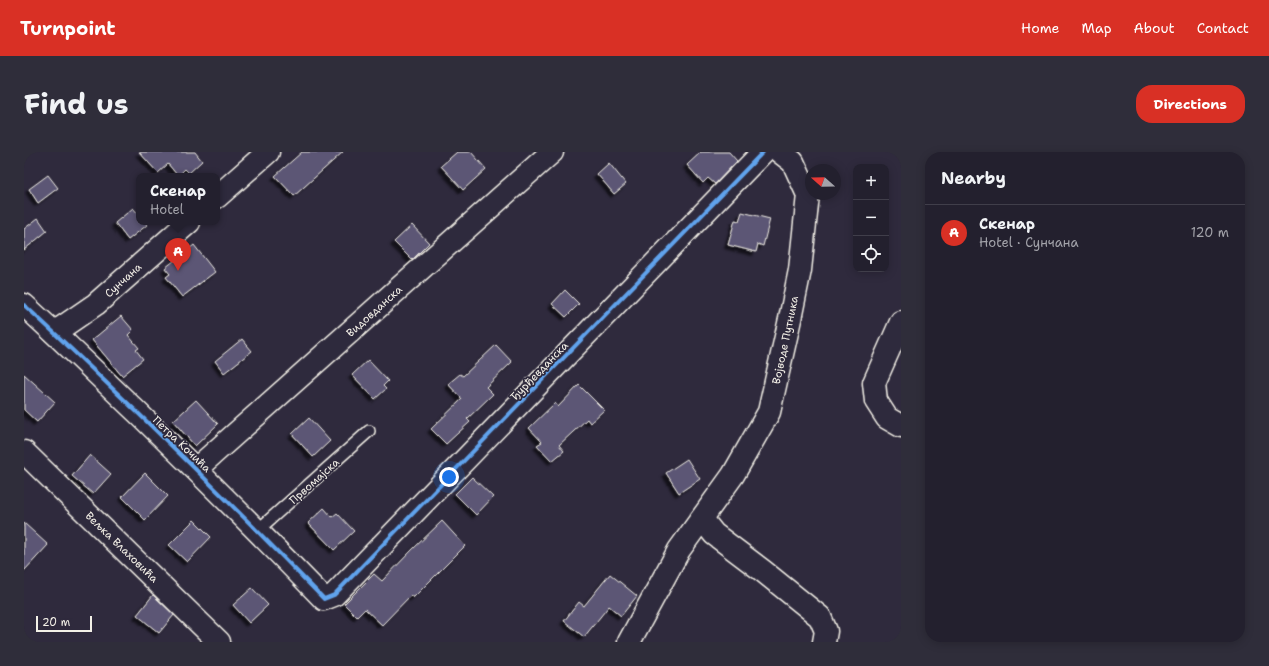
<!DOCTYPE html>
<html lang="en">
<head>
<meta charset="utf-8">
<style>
	:root { --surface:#23202e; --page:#2f2d3a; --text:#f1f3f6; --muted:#a3a3aa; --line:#403e4a; --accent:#d93025 }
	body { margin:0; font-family:"Shantell Sans",sans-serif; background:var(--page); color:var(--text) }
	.controls { position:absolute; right:12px; top:12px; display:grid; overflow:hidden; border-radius:8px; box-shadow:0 2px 10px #0003 }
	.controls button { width:36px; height:36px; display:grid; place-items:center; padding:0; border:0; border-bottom:1px solid var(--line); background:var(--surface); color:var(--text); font:20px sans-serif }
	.compass { position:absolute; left:781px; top:12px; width:36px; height:36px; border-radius:50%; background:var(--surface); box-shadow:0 2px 10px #0003; rotate:290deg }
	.scale { position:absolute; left:12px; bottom:10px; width:56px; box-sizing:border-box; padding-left:4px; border:2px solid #f4f1e8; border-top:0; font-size:11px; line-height:14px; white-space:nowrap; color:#f4f1e8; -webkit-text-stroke:3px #2f2a3d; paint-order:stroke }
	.you { position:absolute; left:425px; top:325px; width:14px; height:14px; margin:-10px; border:3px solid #fff; border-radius:50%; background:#1a73e8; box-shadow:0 0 0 6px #1a73e833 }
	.badge { display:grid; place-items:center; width:26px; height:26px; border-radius:50%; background:var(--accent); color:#fff; font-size:13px; font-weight:700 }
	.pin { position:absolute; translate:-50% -33px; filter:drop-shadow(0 1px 2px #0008) }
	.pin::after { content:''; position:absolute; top:21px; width:14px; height:12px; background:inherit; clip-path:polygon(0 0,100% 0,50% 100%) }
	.popup { position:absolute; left:112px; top:21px; width:84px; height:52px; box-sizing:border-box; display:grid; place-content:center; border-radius:8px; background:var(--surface); filter:drop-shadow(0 1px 3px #0005); font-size:13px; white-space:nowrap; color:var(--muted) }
	.popup b { font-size:15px; color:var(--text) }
	.popup::after { content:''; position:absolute; left:50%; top:100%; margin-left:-8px; border:8px solid transparent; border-top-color:var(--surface) }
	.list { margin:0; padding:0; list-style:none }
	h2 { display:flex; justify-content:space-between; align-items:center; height:52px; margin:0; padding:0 16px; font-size:17px }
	h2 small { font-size:13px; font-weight:400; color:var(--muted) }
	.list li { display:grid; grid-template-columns:26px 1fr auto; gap:12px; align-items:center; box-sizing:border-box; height:56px; padding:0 16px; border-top:1px solid var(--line) }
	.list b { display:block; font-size:15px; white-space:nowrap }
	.list p { margin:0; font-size:13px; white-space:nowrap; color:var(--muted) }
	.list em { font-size:13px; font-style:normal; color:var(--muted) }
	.icon { flex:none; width:22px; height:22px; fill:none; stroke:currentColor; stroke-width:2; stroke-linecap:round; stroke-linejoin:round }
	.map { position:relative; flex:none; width:877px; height:490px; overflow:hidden; border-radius:16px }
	header { display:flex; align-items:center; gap:24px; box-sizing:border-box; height:56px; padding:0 20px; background:var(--accent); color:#fff }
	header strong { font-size:19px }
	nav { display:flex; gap:22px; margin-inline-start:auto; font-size:14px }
	.intro { display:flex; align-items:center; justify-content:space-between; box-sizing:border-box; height:96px; padding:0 24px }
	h1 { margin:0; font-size:28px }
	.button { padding:10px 18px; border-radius:16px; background:var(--accent); color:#fff; font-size:14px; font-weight:700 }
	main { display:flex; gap:24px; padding:0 24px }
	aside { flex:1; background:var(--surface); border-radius:16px; box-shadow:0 2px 10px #0003 }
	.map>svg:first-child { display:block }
	.building { fill:#5c5774; stroke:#f4f1e8; filter:url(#shadow) }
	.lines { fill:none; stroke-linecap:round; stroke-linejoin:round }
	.service-casing { stroke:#f4f1e8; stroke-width:14 }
	.minor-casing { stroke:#f4f1e8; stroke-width:25 }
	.service { stroke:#2f2a3d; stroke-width:11 }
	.minor { stroke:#2f2a3d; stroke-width:22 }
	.cycleway-casing { stroke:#2f2a3d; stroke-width:6 }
	.cycleway { stroke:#60a3ed; stroke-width:4 }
	.labels { text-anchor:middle; stroke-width:3.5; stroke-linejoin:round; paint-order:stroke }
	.street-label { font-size:11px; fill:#f4f1e8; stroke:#2f2a3d }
</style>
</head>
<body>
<header>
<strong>Turnpoint</strong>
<nav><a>Home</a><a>Map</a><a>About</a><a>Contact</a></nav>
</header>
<div class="intro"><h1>Find us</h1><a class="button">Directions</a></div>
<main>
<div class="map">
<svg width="877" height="490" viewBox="0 0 877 490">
	<defs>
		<filter id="shadow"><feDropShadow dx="-3.5" dy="3.5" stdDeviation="1" flood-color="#0009"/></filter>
	</defs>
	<rect width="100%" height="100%" fill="#2f2a3d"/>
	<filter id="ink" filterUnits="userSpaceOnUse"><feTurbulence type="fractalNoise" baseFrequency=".025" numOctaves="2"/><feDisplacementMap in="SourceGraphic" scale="8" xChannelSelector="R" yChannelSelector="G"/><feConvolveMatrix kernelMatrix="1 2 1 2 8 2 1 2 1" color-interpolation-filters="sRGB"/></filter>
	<g filter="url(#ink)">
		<!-- building -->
		<g class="building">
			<polygon points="115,0 171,0 178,9 165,21 161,17 154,24 144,12 134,21"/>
			<polygon points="278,0 319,0 270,44 251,24"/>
			<polygon points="433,0 447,0 462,17 439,38 417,14"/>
			<polygon points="677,0 705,0 713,9 691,32 684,26 679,31 663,13"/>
			<polygon points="585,11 602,32 590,42 573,22"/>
			<polygon points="24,23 34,36 14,51 5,37"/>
			<polygon points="109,56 115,63 115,70 121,70 123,73 104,88 91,71"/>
			<polygon points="718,60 746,67 739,94 734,92 732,100 704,93 711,68 715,69"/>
			<polygon points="14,66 23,79 0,98 0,77"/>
			<polygon points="388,73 405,91 388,108 370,90"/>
			<polygon points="170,93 191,120 158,145 142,125 146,122 141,116"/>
			<polygon points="541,138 555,152 542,165 528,152"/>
			<polygon points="97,164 109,178 104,183 115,196 112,198 119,207 98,224 68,188"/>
			<polygon points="218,187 228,199 200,221 191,209"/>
			<polygon points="472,193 488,210 462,235 469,242 443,267 446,270 422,292 407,277 438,247 424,232 436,222 439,224"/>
			<polygon points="344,208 364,229 359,234 362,237 351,247 328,223"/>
			<polygon points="0,222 31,250 13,270 0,258"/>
			<polygon points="555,233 580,258 566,271 563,267 535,293 540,299 528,309 513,293 518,290 505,276 531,251 534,255"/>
			<polygon points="172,248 194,272 171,294 149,269"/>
			<polygon points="285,266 306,289 289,305 268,282"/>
			<polygon points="66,303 87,322 69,342 48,324"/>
			<polygon points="663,307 676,327 655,341 642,321"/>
			<polygon points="121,321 144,344 121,368 98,345"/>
			<polygon points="448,325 469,345 452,363 431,342"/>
			<polygon points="300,356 308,365 313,361 330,379 310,398 284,371"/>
			<polygon points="170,368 187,385 163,410 145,393"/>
			<polygon points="418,369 441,394 389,446 387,443 358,473 341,457 333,465 320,452 350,422 358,429 388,398"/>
			<polygon points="0,371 24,393 0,419"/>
			<polygon points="586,422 613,444 597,464 585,454 560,485 540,469 555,450 560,454"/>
			<polygon points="228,436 244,453 225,471 209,453"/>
			<polygon points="129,443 150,463 135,481 113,463"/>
		</g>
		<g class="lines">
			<!-- service casing -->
			<g class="service-casing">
				<polyline id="service" points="234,378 345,279"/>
			</g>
			<!-- minor casing -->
			<g class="minor-casing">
				<g id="minor">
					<polyline points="193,45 244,0"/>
					<path d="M0 153C39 188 76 225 114 261 177 322 239 384 300 447L310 443 739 0"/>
					<polyline points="877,170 850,231 852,249 863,266 877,274"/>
					<polyline points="29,179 37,176 72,152 165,70"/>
					<polyline points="0,300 195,490"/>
					<polyline points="172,317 528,0"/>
					<polyline points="678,367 690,382 739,419 796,465 802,479 800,490"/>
					<polyline points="605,490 655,398 709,323 745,260 766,167 776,118 784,43 769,10 756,0"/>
				</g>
			</g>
			<!-- service -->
			<use href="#service" class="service"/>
			<!-- minor -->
			<use href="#minor" class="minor"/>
			<!-- cycleway casing -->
			<g class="cycleway-casing">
				<path id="cycleway" d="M0 153C39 188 76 225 114 261 177 322 239 384 300 447L310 443 739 0"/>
			</g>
			<!-- cycleway -->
			<use href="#cycleway" class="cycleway"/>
		</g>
	</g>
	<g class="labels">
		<!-- street labels -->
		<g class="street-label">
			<text transform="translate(99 128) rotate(-42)" y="4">Сунчана</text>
			<text transform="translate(350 159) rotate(-42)" y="4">Видовданска</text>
			<text transform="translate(761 188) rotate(-78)" y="4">Војводе Путника</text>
			<text transform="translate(515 219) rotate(-46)" y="4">Ђурђевданска</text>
			<text transform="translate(158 292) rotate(44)" y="4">Петра Кочића</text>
			<text transform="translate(290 329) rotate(-42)" y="4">Првомајска</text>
			<text transform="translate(98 395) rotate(44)" y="4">Вељка Влаховића</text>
		</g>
	</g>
</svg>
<div class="controls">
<button>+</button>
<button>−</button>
<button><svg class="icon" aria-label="locate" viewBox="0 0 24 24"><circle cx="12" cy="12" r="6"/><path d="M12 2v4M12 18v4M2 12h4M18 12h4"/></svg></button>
</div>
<svg class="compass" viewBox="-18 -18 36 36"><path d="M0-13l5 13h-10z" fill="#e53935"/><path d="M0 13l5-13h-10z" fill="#a3a3aa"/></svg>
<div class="scale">20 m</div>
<div class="you"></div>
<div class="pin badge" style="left:154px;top:119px">A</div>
<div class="popup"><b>Скенар</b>Hotel</div>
</div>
<aside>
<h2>Nearby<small></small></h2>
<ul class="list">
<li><span class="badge">A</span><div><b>Скенар</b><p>Hotel · Сунчана</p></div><em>120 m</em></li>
</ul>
</aside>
</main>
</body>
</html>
